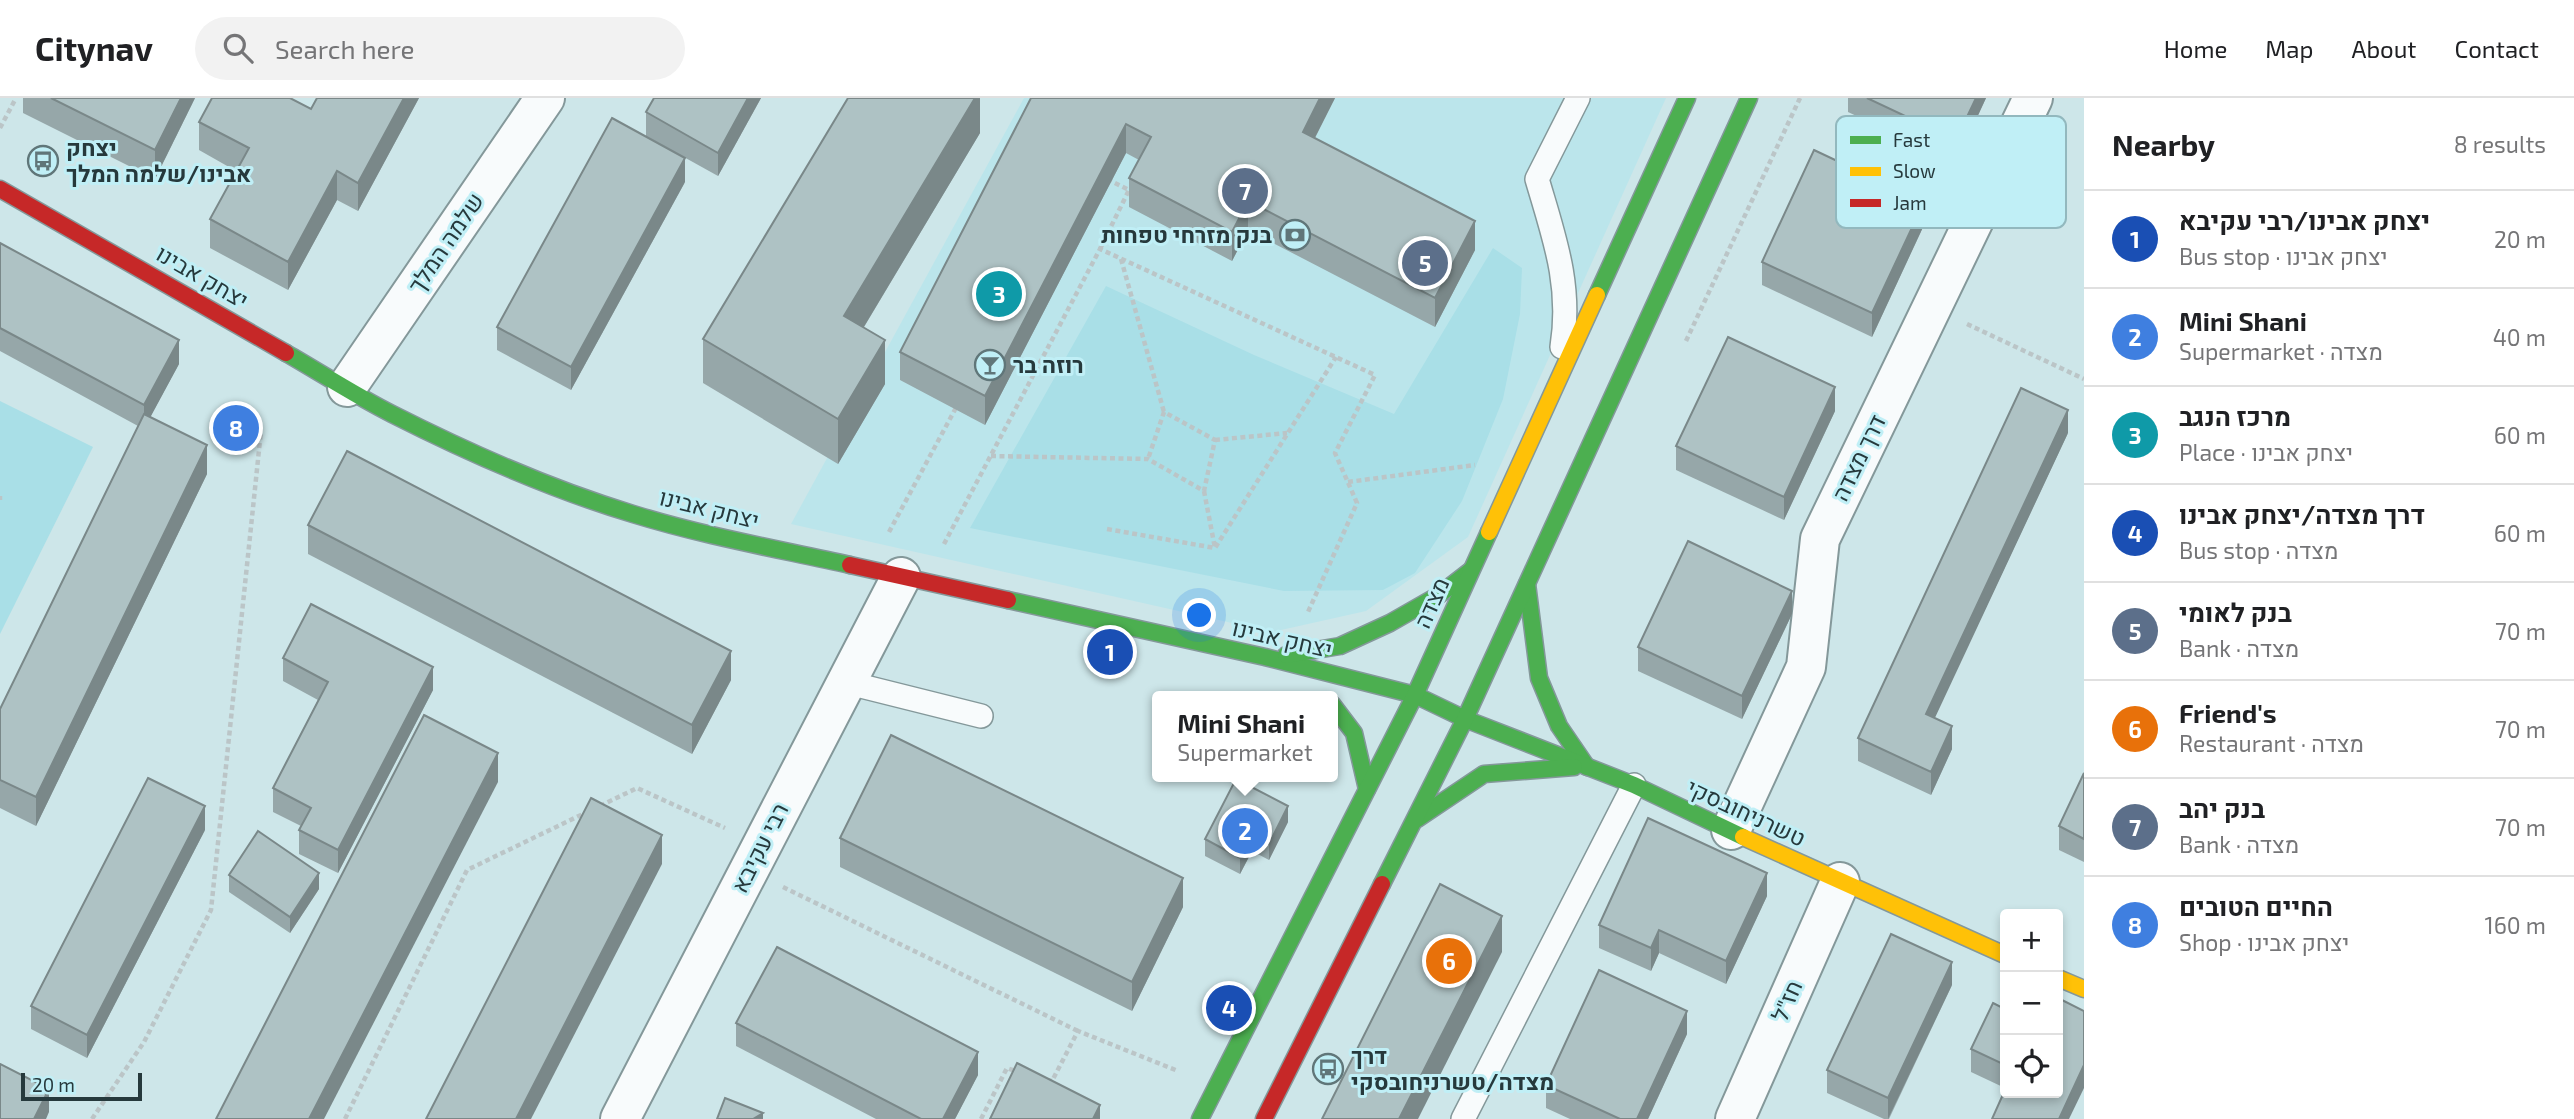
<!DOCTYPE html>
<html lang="en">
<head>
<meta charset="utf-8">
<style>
	:root { --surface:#fff; --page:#f2f2f2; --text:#202124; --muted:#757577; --line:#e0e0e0; --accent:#0b8043 }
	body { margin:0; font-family:"Exo 2",Heebo,sans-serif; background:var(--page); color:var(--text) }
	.controls { position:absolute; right:21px; bottom:21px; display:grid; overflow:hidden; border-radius:7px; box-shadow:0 4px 10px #0003 }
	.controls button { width:63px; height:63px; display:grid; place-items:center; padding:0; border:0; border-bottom:2px solid var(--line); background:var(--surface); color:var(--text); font:35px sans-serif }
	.scale { position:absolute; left:21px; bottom:18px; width:121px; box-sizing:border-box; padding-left:7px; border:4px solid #26393c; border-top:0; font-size:19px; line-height:24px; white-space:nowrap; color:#26393c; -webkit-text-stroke:5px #c0eff6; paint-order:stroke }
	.you { position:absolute; left:1200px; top:518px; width:24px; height:24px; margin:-18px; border:5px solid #fff; border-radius:50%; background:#1a73e8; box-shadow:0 0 0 10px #1a73e833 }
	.badge { display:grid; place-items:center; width:46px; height:46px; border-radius:50%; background:var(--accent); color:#fff; font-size:23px; font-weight:700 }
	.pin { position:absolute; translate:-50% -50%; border:4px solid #fff; box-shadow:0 2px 7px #0006 }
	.popup { position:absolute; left:1152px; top:593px; width:186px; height:91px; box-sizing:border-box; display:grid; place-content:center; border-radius:7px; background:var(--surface); filter:drop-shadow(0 2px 5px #0005); font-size:23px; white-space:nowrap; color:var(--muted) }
	.popup b { font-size:26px; color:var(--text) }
	.popup::after { content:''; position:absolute; left:50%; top:100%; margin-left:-14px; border:14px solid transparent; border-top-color:var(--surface) }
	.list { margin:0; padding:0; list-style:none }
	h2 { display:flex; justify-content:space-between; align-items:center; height:91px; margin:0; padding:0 28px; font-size:30px }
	h2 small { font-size:23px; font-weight:400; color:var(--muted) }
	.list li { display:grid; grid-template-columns:46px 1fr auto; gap:21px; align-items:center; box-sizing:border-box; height:98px; padding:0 28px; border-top:2px solid var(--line) }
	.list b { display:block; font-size:26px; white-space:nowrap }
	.list p { margin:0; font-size:23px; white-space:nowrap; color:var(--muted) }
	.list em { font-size:23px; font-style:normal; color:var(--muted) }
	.icon { flex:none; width:38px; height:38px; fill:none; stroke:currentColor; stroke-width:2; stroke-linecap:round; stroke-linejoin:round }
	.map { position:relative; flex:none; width:2084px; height:1021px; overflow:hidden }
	header { display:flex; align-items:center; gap:42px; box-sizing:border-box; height:98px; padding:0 35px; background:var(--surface); border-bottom:2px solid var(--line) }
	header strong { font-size:33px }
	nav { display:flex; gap:38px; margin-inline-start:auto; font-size:24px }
	.search { width:490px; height:63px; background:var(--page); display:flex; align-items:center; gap:18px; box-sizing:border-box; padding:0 24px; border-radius:38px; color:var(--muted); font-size:26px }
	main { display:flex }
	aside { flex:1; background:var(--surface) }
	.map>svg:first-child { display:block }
	.built { fill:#bbe5eb }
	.green { fill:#a9dfe7 }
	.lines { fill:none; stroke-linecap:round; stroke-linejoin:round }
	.lane-casing { stroke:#84989a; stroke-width:26 }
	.street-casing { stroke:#84989a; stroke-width:42 }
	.fast-casing { stroke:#84989a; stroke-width:19 }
	.slow-casing { stroke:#84989a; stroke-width:19 }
	.jam-casing { stroke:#84989a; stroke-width:19 }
	.path { stroke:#bbc5c7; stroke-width:4.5; stroke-dasharray:5 3.5; stroke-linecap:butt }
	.lane { stroke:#f8fbfc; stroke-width:23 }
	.street { stroke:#f8fbfc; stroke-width:38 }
	.fast { stroke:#4caf50; stroke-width:16 }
	.slow { stroke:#ffc107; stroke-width:16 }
	.jam { stroke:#c62828; stroke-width:16 }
	.wall { fill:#96a7a9 }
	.shaded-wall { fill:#7a8889 }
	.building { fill:#aec2c4; stroke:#7a8889; stroke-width:2 }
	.labels { text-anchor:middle; stroke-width:6; stroke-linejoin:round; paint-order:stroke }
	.poi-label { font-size:23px; font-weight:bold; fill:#26393c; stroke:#c0eff6; text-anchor:start }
	.street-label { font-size:23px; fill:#26393c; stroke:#c0eff6 }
	.key { fill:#c0eff6; stroke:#92b8be; stroke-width:2 }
	.key-label { font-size:19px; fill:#26393c }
</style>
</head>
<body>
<header>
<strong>Citynav</strong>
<div class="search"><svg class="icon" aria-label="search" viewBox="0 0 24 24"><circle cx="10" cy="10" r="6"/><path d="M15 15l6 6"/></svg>Search here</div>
<nav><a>Home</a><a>Map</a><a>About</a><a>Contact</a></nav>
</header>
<main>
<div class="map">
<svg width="2084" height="1021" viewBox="0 0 2084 1021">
	<rect width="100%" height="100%" fill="#cde6e9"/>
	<!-- built -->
	<polygon class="built" points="1024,0 1666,0 1468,439 1366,513 1272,534 791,426"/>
	<!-- green -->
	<g class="green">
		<polygon points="1493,150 1522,170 1520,216 1503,301 1462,403 1415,475 1383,492 1284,493 970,430 1106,188 1254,257 1394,316"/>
		<polygon points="0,303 93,349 0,536"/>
	</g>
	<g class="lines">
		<!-- lane casing -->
		<g class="lane-casing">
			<g id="lane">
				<path d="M1562 249C1572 187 1554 139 1537 81L1578 0"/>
				<polyline points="845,584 981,618"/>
				<polyline points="1463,1021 1634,687"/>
			</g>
		</g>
		<!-- street casing -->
		<g class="street-casing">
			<g id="street">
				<polyline points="347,289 545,0"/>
				<polyline points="1731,732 1806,569 1820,441 2033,0"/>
				<polyline points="620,1021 901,479"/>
				<polyline points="1735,1021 1840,784"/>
			</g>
		</g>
		<!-- fast casing -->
		<g class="fast-casing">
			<g id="fast">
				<polyline points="1597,197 1687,0"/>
				<path d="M286 255C321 275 356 298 392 316 469 355 550 391 633 416 704 438 778 451 850 467"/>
				<polyline points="1527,486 1539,580 1559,628 1587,669"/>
				<polyline points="1008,502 1265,559 1415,597 1465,621 1634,687 1743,739"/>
				<polyline points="1286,557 1340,548 1390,525 1439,497 1470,473"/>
				<polyline points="1332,606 1354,635 1367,691"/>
				<polyline points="1417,721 1484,676 1574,669"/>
				<polyline points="1382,786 1465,621 1749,0"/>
				<polyline points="1200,1021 1415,597 1489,434"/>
			</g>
		</g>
		<!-- slow casing -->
		<g class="slow-casing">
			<g id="slow">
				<polyline points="1489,434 1597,197"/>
				<polyline points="1743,739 2005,857"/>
				<polyline points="2058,880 2084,891"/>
			</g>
		</g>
		<!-- jam casing -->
		<g class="jam-casing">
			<g id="jam">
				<polyline points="0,91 286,255"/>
				<polyline points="850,467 1008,502"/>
				<polyline points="1264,1021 1382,786"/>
			</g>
		</g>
		<!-- path -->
		<g class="path">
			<polyline points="0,30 16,0"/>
			<polyline points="1100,151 1129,92 1107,81"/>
			<polyline points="1121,161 1164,314"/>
			<polyline points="1967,226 2084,281"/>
			<polyline points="1686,243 1800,0"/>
			<polyline points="1215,342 1287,335"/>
			<polyline points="991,358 1148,361 1204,393 1215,342 1164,314 1148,361"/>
			<polyline points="1348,384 1475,367"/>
			<polyline points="1204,393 1215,450"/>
			<polyline points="0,398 0,402"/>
			<polyline points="1107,431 1215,450 1336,259"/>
			<polyline points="889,434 958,306"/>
			<polyline points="944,446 1100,151 1375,277 1335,355 1357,405 1308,514"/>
			<polyline points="600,708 637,690 725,730"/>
			<polyline points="783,789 1078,933"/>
			<polyline points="1047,982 1052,983 1078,933 1178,973"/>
			<polyline points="92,1021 144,944 211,812 261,333"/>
			<polyline points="345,1021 467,772 585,715"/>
			<polyline points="981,1021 1007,970 1018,974"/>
		</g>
		<!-- lane -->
		<use href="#lane" class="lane"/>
		<!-- street -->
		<use href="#street" class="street"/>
		<!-- fast -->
		<use href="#fast" class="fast"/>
		<!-- slow -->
		<use href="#slow" class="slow"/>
		<!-- jam -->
		<use href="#jam" class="jam"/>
	</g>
	<!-- wall -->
	<g class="wall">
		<polygon points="23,0 195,0 155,81 23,15"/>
		<polygon points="419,0 358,113 337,102 288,192 210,150 210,121 236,73 199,52 199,24"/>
		<polygon points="654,0 761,0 718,78 646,38 646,14"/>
		<polygon points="980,0 980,35 864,229 885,286 838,366 703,285 703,241"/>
		<polygon points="1031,0 1335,0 1315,40 1475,152 1435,229 1248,132 1232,163 1129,109 1129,80 1139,62 1126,55 985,327 900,282 900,254"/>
		<polygon points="1848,0 1986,0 1956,65 1848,14"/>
		<polygon points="685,84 571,292 497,252 497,229"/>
		<polygon points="1924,127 1872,239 1762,187 1762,164"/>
		<polygon points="0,145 179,266 150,319 207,376 36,728 0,710 0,611 138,328 0,253"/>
		<polygon points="1835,313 1784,422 1676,372 1676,348"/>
		<polygon points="2068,335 1934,620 1952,651 1931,697 1858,663 1858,640"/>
		<polygon points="308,427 731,582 692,656 308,456"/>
		<polygon points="1792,516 1742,621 1638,573 1638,549"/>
		<polygon points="283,560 433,592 338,775 299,756 299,732 301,728 273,714 273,690 318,602 283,583"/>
		<polygon points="2084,675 2084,764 2059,752 2059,728"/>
		<polygon points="1288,724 1269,762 1252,753 1240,776 1205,758 1205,741"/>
		<polygon points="205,732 87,960 31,931 31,908"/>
		<polygon points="840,740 1183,809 1132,913 840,769"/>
		<polygon points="229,777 319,791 290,835 229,794"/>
		<polygon points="1767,798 1726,886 1659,855 1651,873 1599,850 1599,827"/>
		<polygon points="1952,887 1889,1021 1884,1021 1827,995 1827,972"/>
		<polygon points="2005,911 2005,990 1971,974 1971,951"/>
		<polygon points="736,925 978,977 955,1021 876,1021 736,948"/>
		<polygon points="1687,936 1648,1021 1570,1021 1546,1010 1546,987"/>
	</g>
	<!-- shaded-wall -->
	<g class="shaded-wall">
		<polygon points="181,0 195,0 155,81 155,52"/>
		<polygon points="404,0 419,0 358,113 358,85"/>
		<polygon points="748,0 761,0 718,78 718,55"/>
		<polygon points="975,0 980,0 980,35 844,262 844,218"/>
		<polygon points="1320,0 1335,0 1303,63 1303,34"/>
		<polygon points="1976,0 1986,0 1956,65 1956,42"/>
		<polygon points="1126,26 1126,55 985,327 985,298"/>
		<polygon points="685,60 685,84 571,292 571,269"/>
		<polygon points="337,73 337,102 288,192 288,164"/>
		<polygon points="1248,103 1248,132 1232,163 1232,134"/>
		<polygon points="1924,104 1924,127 1872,239 1872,215"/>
		<polygon points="1475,123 1475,152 1435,229 1435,200"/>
		<polygon points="179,242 179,266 144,331 144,307"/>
		<polygon points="885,242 885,286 838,366 838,321"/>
		<polygon points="1835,289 1835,313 1784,422 1784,399"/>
		<polygon points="2068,312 2068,335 1926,639 1926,616"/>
		<polygon points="207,347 207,376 36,728 36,699"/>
		<polygon points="1792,493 1792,516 1742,621 1742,598"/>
		<polygon points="731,553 731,582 692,656 692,627"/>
		<polygon points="433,569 433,592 338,775 338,752"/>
		<polygon points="1952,628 1952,651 1931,697 1931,674"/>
		<polygon points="498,655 498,684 324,1021 309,1021"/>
		<polygon points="205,708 205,732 87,960 87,937"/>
		<polygon points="1288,708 1288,724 1269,762 1269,746"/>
		<polygon points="662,737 662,766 531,1021 516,1021"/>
		<polygon points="1252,737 1252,753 1240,776 1240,760"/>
		<polygon points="319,775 319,791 290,835 290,819"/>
		<polygon points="1767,775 1767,798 1726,886 1726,863"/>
		<polygon points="1183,780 1183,809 1132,913 1132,884"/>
		<polygon points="1502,818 1502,854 1418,1021 1399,1021"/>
		<polygon points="1659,832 1659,855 1651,873 1651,850"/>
		<polygon points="1952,864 1952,887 1888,1021 1888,1000"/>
		<polygon points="1687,913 1687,936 1648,1021 1637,1021"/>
		<polygon points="978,954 978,977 955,1021 943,1021"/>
		<polygon points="2084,967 2084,990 2069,1021 2059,1021"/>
		<polygon points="49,991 49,1014 46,1021 34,1021"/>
		<polygon points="1100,1007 1100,1021 1093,1021"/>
		<polygon points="763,1015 763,1021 753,1021"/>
	</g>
	<!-- building -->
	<g class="building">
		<polygon points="51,0 181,0 155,52"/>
		<polygon points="212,0 290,0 311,11 317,0 404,0 358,85 337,73 288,164 210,121 249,50 199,24"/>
		<polygon points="654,0 748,0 718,55 646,14"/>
		<polygon points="848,0 975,0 844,218 885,242 838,321 703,241"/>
		<polygon points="1031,0 1320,0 1303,34 1475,123 1435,200 1248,103 1232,134 1129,80 1151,39 1126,26 985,298 900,254"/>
		<polygon points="1867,0 1976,0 1956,42"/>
		<polygon points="612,20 685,60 571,269 497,229"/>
		<polygon points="1814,52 1924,104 1872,215 1762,164"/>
		<polygon points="0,145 179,242 144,307 0,230"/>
		<polygon points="1728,239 1835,289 1784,399 1676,348"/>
		<polygon points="2021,290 2068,312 1926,616 1952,628 1931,674 1858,640"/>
		<polygon points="144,316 207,347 36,699 0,682 0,611"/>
		<polygon points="347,353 731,553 692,627 308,427"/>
		<polygon points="1688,443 1792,493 1742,598 1638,549"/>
		<polygon points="311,506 433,569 338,752 299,732 311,710 273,690 328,584 283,560"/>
		<polygon points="424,617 498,655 309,1021 216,1021"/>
		<polygon points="891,637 1183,780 1132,884 840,740"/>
		<polygon points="2084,675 2084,741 2059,728"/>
		<polygon points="148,680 205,708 87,937 31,908"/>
		<polygon points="1236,681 1288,708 1269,746 1252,737 1240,760 1205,741"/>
		<polygon points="591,700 662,737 516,1021 426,1021"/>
		<polygon points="1648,720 1767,775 1726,863 1659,832 1651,850 1599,827"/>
		<polygon points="258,733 319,775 290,819 229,777"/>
		<polygon points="1440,786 1502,818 1399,1021 1322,1021"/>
		<polygon points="1891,836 1952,864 1888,1000 1827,972"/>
		<polygon points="777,849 978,954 943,1021 921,1021 736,925"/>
		<polygon points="1599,872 1687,913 1637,1021 1620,1021 1546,987"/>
		<polygon points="2058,900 2084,913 2084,967 2059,1021 1992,1021 2005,992 2005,995 2058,995"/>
		<polygon points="1993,905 2005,911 2005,967 1971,951"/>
		<polygon points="1017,965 1100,1007 1093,1021 990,1021"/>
		<polygon points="0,966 49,991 34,1021 0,1021"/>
		<polygon points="725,1000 763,1015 753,1021 717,1021"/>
	</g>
	<!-- icons -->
	<defs>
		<g id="bus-ring" transform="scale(1.575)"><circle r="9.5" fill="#c0eff6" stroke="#607679" stroke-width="1.5"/><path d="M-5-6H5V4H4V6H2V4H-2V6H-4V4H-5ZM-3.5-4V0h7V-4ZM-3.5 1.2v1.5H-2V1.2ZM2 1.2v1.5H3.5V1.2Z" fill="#607679"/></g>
		<g id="bank-ring" transform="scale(1.575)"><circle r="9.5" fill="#c0eff6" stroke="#607679" stroke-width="1.5"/><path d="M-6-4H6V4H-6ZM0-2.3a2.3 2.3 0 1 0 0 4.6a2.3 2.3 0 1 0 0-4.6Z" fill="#607679"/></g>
		<g id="bar-ring" transform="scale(1.575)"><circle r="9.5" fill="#c0eff6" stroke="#607679" stroke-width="1.5"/><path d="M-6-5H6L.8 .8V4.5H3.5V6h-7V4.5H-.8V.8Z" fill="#607679"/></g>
	</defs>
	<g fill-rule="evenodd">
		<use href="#bus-ring" x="43" y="63"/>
		<use href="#bank-ring" x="1295" y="137"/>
		<use href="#bar-ring" x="990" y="267"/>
		<use href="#bus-ring" x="1328" y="971"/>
	</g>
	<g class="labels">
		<!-- poi labels -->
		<g class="poi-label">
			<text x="66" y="58">יצחק<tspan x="66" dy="26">אבינו/שלמה המלך</tspan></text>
			<text x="1272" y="145" text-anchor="end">בנק מזרחי טפחות</text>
			<text x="1013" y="275">רוזה בר</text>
			<text x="1351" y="966">דרך<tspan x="1351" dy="26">מצדה/טשרניחובסקי</tspan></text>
		</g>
		<!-- street labels -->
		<g class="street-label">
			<text transform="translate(446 145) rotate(-56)" y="8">שלמה המלך</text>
			<text transform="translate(202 179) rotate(30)" y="8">יצחק אבינו</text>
			<text transform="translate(1859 360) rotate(-64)" y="8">דרך מצדה</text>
			<text transform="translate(709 411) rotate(14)" y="8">יצחק אבינו</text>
			<text transform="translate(1432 505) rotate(-66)" y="8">מצדה</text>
			<text transform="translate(1282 541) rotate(13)" y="8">יצחק אבינו</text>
			<text transform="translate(1746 715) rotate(25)" y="8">טשרניחובסקי</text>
			<text transform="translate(760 750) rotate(-63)" y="8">רבי עקיבא</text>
			<text transform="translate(1787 903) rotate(-66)" y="8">חז"ל</text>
		</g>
	</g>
	<!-- legend -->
	<rect x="1836" y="18" width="230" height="112" rx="10" class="key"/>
	<rect x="1850" y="38" width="31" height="8" fill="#4caf50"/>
	<rect x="1850" y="69" width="31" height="9" fill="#ffc107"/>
	<rect x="1850" y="101" width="31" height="8" fill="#c62828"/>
	<g class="key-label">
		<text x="1893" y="49">Fast</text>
		<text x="1893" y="80">Slow</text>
		<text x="1893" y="112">Jam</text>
	</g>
</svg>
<div class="controls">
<button>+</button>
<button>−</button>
<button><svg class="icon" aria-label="locate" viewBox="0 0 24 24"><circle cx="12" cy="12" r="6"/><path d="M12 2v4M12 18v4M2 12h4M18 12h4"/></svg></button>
</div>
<div class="scale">20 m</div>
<div class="you"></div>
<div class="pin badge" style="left:1110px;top:554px;background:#1a4fb4">1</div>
<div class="pin badge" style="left:1245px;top:733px;background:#3f7fe0">2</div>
<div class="popup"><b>Mini Shani</b>Supermarket</div>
<div class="pin badge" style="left:999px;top:196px;background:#0f9aa8">3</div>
<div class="pin badge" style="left:1229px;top:910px;background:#1a4fb4">4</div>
<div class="pin badge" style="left:1425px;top:165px;background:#5c6f8a">5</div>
<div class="pin badge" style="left:1449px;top:863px;background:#e8710a">6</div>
<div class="pin badge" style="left:1245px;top:93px;background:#5c6f8a">7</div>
<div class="pin badge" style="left:236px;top:330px;background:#3f7fe0">8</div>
</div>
<aside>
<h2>Nearby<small>8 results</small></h2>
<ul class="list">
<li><span class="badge" style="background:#1a4fb4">1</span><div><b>יצחק אבינו/רבי עקיבא</b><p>Bus stop · יצחק אבינו</p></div><em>20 m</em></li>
<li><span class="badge" style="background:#3f7fe0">2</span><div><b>Mini Shani</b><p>Supermarket · מצדה</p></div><em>40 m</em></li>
<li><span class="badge" style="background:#0f9aa8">3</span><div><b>מרכז הנגב</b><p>Place · יצחק אבינו</p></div><em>60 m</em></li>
<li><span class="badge" style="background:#1a4fb4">4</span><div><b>דרך מצדה/יצחק אבינו</b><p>Bus stop · מצדה</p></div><em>60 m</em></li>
<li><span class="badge" style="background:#5c6f8a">5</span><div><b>בנק לאומי</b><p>Bank · מצדה</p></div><em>70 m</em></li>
<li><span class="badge" style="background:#e8710a">6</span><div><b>Friend's</b><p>Restaurant · מצדה</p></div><em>70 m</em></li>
<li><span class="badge" style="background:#5c6f8a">7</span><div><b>בנק יהב</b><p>Bank · מצדה</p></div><em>70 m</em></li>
<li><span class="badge" style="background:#3f7fe0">8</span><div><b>החיים הטובים</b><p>Shop · יצחק אבינו</p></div><em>160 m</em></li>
</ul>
</aside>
</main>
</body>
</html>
